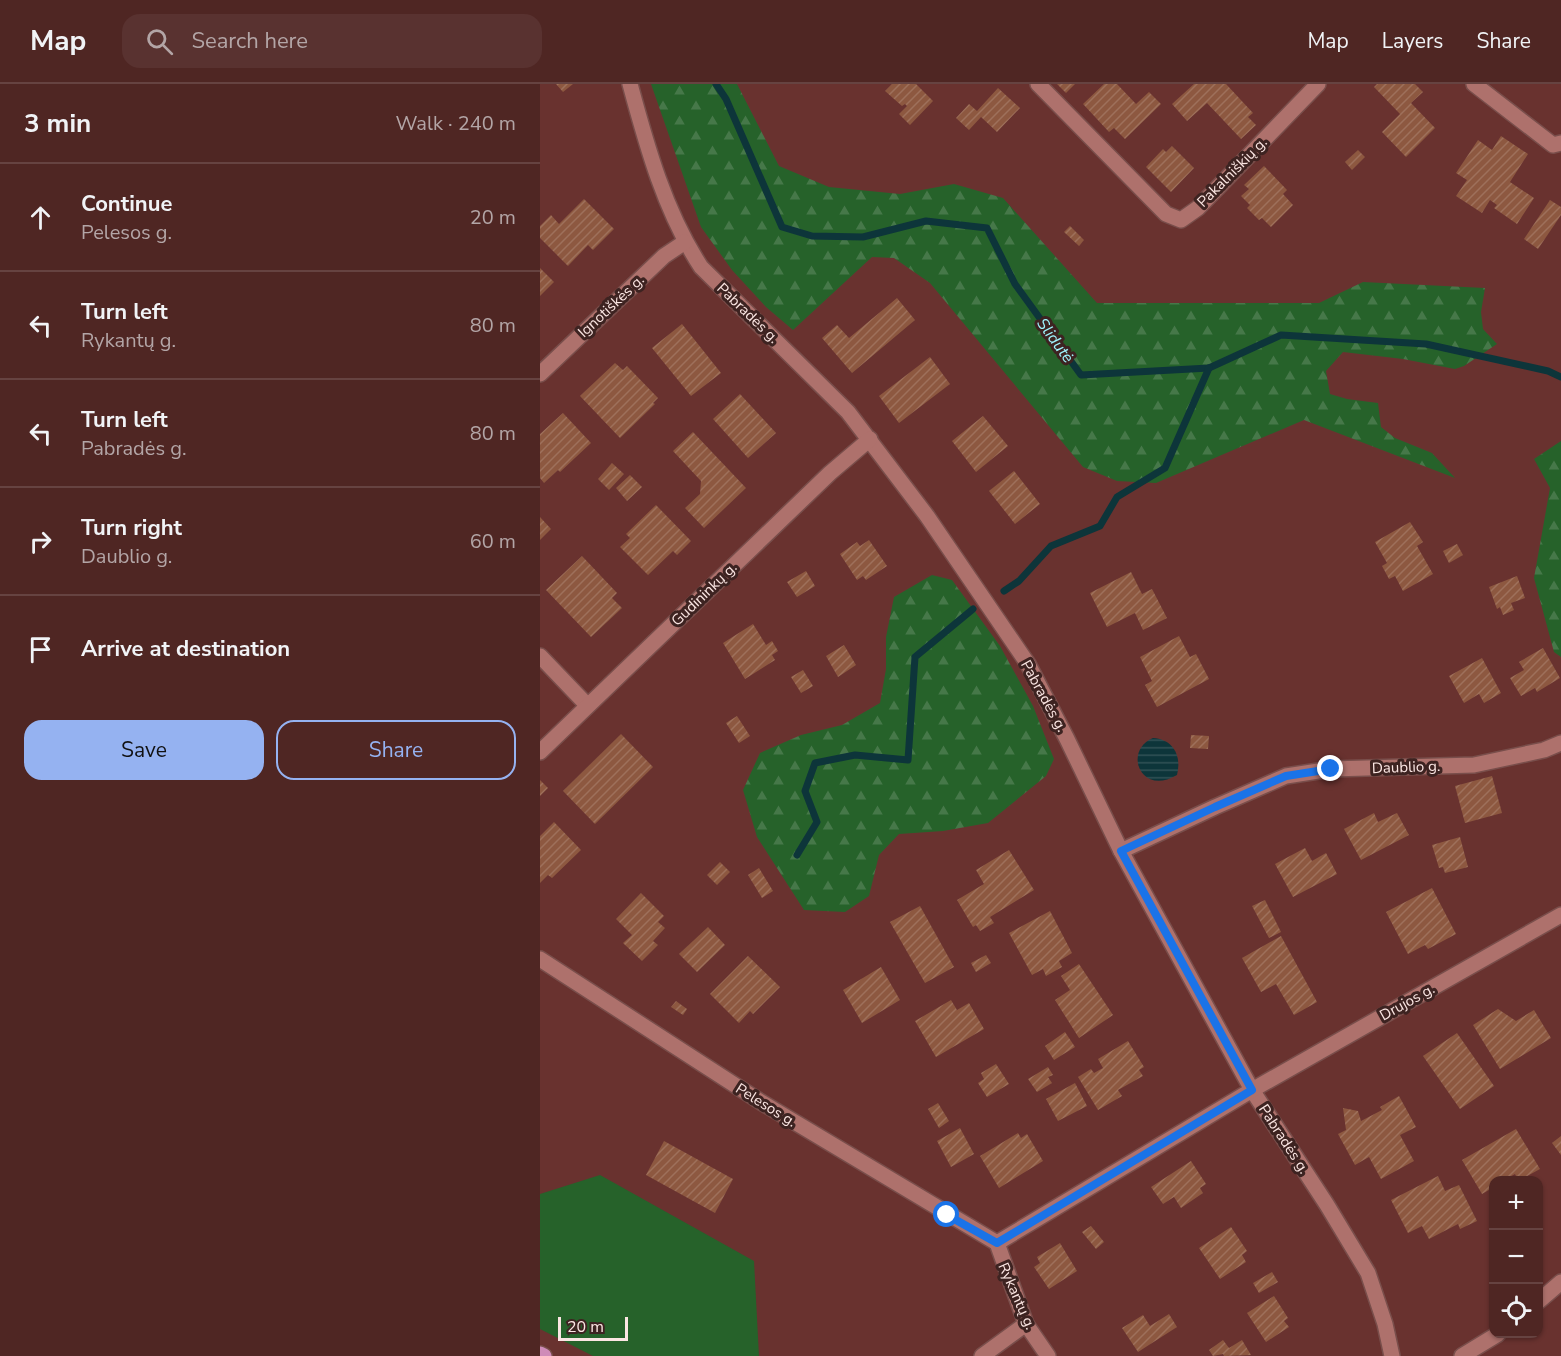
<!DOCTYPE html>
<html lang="en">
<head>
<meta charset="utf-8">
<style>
	:root { --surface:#4f2623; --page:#593230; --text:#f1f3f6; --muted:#b3a5a6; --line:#664341; --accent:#95b2f1 }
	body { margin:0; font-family:"Nunito Sans",sans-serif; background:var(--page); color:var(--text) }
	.controls { position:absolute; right:18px; bottom:18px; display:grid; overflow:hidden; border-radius:12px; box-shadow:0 2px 4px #0004 }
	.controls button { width:54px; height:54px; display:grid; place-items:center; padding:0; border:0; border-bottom:2px solid var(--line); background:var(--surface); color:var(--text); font:30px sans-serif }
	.scale { position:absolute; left:18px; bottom:15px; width:70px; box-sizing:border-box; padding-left:6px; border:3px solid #fbe6e3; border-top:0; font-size:16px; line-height:21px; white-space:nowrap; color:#fbe6e3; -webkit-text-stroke:4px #3d2321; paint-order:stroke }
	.stop { position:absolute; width:18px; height:18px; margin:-14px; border:4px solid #1a73e8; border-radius:50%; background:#fff }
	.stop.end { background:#1a73e8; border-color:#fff; box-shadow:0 2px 6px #0008 }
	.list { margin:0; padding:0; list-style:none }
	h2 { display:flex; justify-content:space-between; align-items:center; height:78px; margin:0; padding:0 24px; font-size:26px }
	h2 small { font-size:20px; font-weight:400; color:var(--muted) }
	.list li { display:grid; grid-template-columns:39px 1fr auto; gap:18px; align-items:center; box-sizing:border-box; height:108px; padding:0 24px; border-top:2px solid var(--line) }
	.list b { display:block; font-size:22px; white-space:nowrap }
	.list p { margin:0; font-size:20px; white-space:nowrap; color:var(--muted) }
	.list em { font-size:20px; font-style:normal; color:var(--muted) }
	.actions { display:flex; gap:12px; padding:18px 24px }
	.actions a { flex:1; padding:14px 0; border:2px solid var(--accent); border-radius:18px; text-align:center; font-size:21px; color:var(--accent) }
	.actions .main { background:var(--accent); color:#111 }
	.icon { flex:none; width:33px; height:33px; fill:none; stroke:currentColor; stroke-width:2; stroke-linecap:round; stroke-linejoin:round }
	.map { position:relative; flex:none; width:1021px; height:1272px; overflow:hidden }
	header { display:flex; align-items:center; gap:36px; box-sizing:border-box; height:84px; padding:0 30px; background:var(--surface); border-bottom:2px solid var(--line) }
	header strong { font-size:28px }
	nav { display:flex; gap:33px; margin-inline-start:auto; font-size:21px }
	.search { width:420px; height:54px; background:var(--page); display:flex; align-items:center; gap:15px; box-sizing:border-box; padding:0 21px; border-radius:18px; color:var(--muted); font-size:22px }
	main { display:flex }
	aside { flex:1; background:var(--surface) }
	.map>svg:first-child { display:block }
	.grass { fill:#26622a }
	.forest { fill:url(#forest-firs) }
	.water { fill:url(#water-rules) }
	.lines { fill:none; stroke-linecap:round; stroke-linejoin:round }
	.stream { stroke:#0d353a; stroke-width:7 }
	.building { fill:url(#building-hatch) }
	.minor-casing { stroke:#794e4b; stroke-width:18 }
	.major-casing { stroke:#794e4b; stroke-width:18 }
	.minor { stroke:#ae716c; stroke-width:15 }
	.major { stroke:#cf8bb8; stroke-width:15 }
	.route { stroke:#1a73e8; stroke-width:8 }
	.labels { text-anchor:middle; stroke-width:6; stroke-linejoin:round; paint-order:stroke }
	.street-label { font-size:15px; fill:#fbe6e3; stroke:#3d2321 }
	.water-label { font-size:16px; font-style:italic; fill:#9ef5fe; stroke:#3d2321 }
</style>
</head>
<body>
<header>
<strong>Map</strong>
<div class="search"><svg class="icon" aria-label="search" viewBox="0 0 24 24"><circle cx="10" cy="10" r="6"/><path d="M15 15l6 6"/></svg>Search here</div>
<nav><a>Map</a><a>Layers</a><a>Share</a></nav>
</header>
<main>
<aside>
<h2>3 min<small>Walk · 240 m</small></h2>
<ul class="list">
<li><svg class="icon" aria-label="ahead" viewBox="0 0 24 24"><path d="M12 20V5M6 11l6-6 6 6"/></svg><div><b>Continue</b><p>Pelesos g.</p></div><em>20 m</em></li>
<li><svg class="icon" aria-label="left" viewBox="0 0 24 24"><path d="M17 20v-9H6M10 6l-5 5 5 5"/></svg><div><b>Turn left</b><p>Rykantų g.</p></div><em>80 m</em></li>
<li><svg class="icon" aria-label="left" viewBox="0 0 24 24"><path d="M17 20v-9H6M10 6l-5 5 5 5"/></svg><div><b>Turn left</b><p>Pabradės g.</p></div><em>80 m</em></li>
<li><svg class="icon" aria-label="right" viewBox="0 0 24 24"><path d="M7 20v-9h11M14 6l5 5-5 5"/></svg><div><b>Turn right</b><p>Daublio g.</p></div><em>60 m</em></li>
<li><svg class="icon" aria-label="arrive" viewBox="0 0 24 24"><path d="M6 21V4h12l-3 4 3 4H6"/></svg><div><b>Arrive at destination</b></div></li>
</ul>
<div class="actions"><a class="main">Save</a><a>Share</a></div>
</aside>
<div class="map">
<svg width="1021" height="1272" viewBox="0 0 1021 1272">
	<defs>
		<pattern id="forest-firs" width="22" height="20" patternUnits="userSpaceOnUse" patternTransform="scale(1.5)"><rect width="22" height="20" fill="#26622a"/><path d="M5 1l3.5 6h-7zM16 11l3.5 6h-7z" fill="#467849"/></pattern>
		<pattern id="water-rules" width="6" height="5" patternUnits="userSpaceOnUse" patternTransform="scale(1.5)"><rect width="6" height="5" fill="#0d353a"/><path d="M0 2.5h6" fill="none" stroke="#315256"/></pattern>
		<pattern id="building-hatch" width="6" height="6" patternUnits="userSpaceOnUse" patternTransform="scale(1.5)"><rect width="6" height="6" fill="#8d5840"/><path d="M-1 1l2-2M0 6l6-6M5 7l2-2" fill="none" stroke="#9e705b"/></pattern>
	</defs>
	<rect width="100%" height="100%" fill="#69322f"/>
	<!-- grass -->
	<polygon class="grass" points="60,1091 214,1177 219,1272 53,1272 0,1245 0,1110"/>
	<!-- forest -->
	<g class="forest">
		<polygon points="111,0 197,0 239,82 289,103 360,110 414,100 463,114 557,219 779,219 823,198 945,204 941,228 943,245 957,260 924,282 915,285 863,275 803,268 786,287 790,310 807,315 838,319 841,343 855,354 892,369 915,394 764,336 616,399 577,397 543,383 390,199 354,174 332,173 253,246 226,223 192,186 161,143"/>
		<polygon points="1021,357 1021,573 1014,568 994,494 1010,404 994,375"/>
		<polygon points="392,491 412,496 460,562 493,622 514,675 506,692 448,739 403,747 359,750 339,771 329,812 305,828 264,826 217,753 203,706 220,669 261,651 302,641 340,619 346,585 346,553 354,513"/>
	</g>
	<!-- water -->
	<path class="water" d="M613 654C633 655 642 672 637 691 600 713 583 666 613 654Z"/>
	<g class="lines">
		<!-- stream -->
		<g class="stream">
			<polyline points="176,0 186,15 242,143 272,152 323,153 386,137 447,144 475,200 541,291 669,284 741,251 886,260 1008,287 1021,293"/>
			<polyline points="464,507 479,497 511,462 560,442 577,413 625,384 669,284"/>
			<polyline points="257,771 277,738 265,707 275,679 315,671 368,676 375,573 433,525"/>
		</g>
	</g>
	<!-- building -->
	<g class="building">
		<polygon points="16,0 33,0 23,8"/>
		<polygon points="352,0 376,0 393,17 370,41 359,30 367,22 365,20 362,22 345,7"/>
		<polygon points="517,0 535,0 526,9"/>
		<polygon points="564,0 577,0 596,20 609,8 621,20 585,55 574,44 569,48 543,20"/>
		<polygon points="654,0 686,0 713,29 708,33 716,41 701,55 667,19 647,37 632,20"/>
		<polygon points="837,0 875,0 883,8 871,19 895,44 866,73 842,48 860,30 834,3"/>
		<polygon points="458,4 480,24 457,48 441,33 429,46 416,34 429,20 437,27"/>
		<polygon points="961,52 988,70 970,98 994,114 977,140 954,124 957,121 950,116 942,129 916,112 927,96 916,89 938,56 952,66"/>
		<polygon points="632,62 654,84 631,108 606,83 623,65 626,68"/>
		<polygon points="818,66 825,73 812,86 805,78"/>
		<polygon points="724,82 747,106 743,110 753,121 731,143 722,134 719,136 707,124 710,121 701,112 709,105 704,101"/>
		<polygon points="44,115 74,145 53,166 48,161 28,182 0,154 0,142 11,131 19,140"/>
		<polygon points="1010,116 1021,123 1021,131 998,165 984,155"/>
		<polygon points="530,142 544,156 539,162 524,148"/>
		<polygon points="0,184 14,198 0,212"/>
		<polygon points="357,214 375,236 312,289 282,254 297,241 309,254"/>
		<polygon points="142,240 181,289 151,312 112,264"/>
		<polygon points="390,273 410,300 359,339 339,312"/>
		<polygon points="75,279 83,286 87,282 118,314 113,319 115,320 80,354 40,312"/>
		<polygon points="200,310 236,349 208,374 173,335"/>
		<polygon points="23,329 51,359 20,388 18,386 4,399 0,394 0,350"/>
		<polygon points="443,332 468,362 436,388 412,357"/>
		<polygon points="153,348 206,404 164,444 145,424 160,410 161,397 133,367"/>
		<polygon points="72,379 84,390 69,406 58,395"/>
		<polygon points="474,387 500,420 475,440 449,407"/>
		<polygon points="90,391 102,403 87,417 76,404"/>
		<polygon points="116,421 151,457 137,471 133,467 108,491 80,463 90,454 86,450"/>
		<polygon points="0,433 11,445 0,456"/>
		<polygon points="870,438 883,458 877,462 893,490 863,507 855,492 849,495 842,482 847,479 835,458"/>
		<polygon points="329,456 347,482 326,496 323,492 317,496 300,470 317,458 320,462"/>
		<polygon points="917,460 923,471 909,479 903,467"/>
		<polygon points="42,472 77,509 72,514 82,524 51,553 6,506"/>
		<polygon points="266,487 275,502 257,513 247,498"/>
		<polygon points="591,488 602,510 612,505 627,534 603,546 595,529 567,543 550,509"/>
		<polygon points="977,492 985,514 971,519 974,526 963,531 960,523 957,525 949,503"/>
		<polygon points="213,540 226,561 232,557 238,567 232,571 235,576 205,595 183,559"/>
		<polygon points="639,552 650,573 656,570 669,595 617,623 605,601 612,597 600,573"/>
		<polygon points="304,561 316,581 298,593 286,572"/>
		<polygon points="1003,564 1020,594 997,608 995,604 981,612 970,594 984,586 979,578"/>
		<polygon points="942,574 961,609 944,619 939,610 924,619 909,592"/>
		<polygon points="263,586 273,602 261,609 251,593"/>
		<polygon points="197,632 210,652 199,659 186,639"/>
		<polygon points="81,650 113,683 55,740 23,707"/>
		<polygon points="651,651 669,652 668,665 650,664"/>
		<polygon points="952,692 962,729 925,739 915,702"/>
		<polygon points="0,696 8,704 0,712"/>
		<polygon points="834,729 838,738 857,729 869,751 821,776 804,745"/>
		<polygon points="14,738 41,766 12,794 8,791 0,799 0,752"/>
		<polygon points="920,753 928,783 905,789 903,783 899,784 892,761"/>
		<polygon points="765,764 772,777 786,769 797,790 753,813 735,780"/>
		<polygon points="469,766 494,806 450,833 454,839 440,847 436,841 433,843 417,816 444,800 436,786"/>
		<polygon points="180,778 190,788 177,801 167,791"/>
		<polygon points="219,784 233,807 222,814 208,791"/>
		<polygon points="892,804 916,850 888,865 885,861 868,870 846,828"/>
		<polygon points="101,809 124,832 118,838 125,844 113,857 118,861 102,877 83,859 92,851 76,835"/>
		<polygon points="725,816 741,848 729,854 712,822"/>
		<polygon points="380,822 414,883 385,899 350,838"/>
		<polygon points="510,827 532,869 519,877 522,883 506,892 503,885 492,891 469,849"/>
		<polygon points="168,843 185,861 157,888 139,870"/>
		<polygon points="741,852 777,918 754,931 736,900 721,908 702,874"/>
		<polygon points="446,871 451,879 436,888 431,879"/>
		<polygon points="208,872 240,903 213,930 210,927 199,939 170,910"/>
		<polygon points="539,880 573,931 539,954 515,916 530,906 521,892"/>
		<polygon points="341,883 360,916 322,939 303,906"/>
		<polygon points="411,916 417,926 429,919 444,945 396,973 375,937"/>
		<polygon points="136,917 147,925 143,931 131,923"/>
		<polygon points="958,925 976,937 994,926 1011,954 960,985 933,941"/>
		<polygon points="525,948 535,963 514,976 505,962"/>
		<polygon points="917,949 954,1002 920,1025 883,972"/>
		<polygon points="588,957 604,983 599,986 603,992 578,1006 582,1012 558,1026 538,993 551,985 554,989 563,984 558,975"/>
		<polygon points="456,980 469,1000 447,1013 438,999 444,995 441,989"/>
		<polygon points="508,983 513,991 508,993 512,999 497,1008 488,995"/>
		<polygon points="535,999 547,1022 518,1037 506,1015"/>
		<polygon points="859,1012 876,1043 860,1051 874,1077 841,1095 829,1073 815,1081 798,1050 806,1046 803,1024 818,1027 821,1037 842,1026 840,1023"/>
		<polygon points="398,1019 409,1037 399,1044 388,1025"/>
		<polygon points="420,1044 434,1070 411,1083 397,1057"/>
		<polygon points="976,1045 1000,1085 980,1096 978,1096 975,1090 964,1096 954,1096 954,1103 942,1110 922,1076"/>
		<polygon points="478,1049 481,1054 487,1050 503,1077 459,1104 440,1072"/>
		<polygon points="1021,1052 1021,1071 1012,1059"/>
		<polygon points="124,1057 193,1095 175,1129 106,1091"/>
		<polygon points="651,1077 666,1100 660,1104 663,1109 641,1124 634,1113 623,1120 611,1103"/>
		<polygon points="898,1092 905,1107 919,1101 937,1137 920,1145 918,1140 889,1155 882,1142 868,1149 851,1116"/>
		<polygon points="551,1142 564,1158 556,1165 542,1148"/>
		<polygon points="691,1143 707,1167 702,1171 706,1178 680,1195 659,1164"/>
		<polygon points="520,1159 537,1187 509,1205 494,1183 500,1179 497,1173"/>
		<polygon points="732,1188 738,1198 719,1209 713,1199"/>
		<polygon points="734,1212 748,1234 744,1237 749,1243 726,1258 707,1229"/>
		<polygon points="629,1230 637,1243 598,1268 582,1244 603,1231 610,1242"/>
		<polygon points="683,1256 689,1264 702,1256 711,1271 684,1272 683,1270 673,1272 669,1266"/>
	</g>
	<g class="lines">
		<!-- minor casing -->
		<g class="minor-casing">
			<g id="minor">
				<path d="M90 0C107 63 125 128 161 183L308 328 387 432 488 580 527 655 581 767 712 1006 787 1121 828 1189 845 1240 852 1272"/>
				<polyline points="498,0 626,130 641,136 658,124 778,0"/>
				<polyline points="934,0 1013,61 1021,59"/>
				<polyline points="0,290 124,172 145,158"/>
				<polyline points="0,572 47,621"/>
				<polyline points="0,668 290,389 330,355"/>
				<polyline points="581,767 675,723 746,692 791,685 934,681 1004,666 1021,659"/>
				<polyline points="0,875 221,1018 457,1159"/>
				<polyline points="999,1217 1021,1198"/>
				<polyline points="442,1272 486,1240"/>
				<polyline points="508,1272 486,1240 457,1159 712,1006 1021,831"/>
				<polyline points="922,1272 958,1250"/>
			</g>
		</g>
		<!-- major casing -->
		<g class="major-casing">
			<polyline id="major" points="0,1270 4,1272"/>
		</g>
		<!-- minor -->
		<use href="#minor" class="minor"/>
		<!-- major -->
		<use href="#major" class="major"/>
	</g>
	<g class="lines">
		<!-- route -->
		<polyline class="route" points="407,1131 457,1159 712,1006 581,767 675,723 746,692 791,685"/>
	</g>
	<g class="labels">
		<!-- street labels -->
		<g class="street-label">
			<text transform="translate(692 88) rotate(-45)" y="5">Pakalniškių g.</text>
			<text transform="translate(71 222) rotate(-43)" y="5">Ignotiškės g.</text>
			<text transform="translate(208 229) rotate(44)" y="5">Pabradės g.</text>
			<text transform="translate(164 510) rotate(-44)" y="5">Gudininkų g.</text>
			<text transform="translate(504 612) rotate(61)" y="5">Pabradės g.</text>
			<text transform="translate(866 683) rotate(-2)" y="5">Daublio g.</text>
			<text transform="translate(867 918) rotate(-29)" y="5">Drujos g.</text>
			<text transform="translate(226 1021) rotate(32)" y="5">Pelesos g.</text>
			<text transform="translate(744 1055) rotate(57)" y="5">Pabradės g.</text>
			<text transform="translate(477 1212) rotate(66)" y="5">Rykantų g.</text>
		</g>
		<!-- water labels -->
		<g class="water-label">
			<text transform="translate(516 256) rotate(54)" y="6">Slidutė</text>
		</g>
	</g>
</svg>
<div class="controls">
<button>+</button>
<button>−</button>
<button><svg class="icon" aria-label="locate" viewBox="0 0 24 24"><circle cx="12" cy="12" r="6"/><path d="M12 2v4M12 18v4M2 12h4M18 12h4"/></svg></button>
</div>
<div class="scale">20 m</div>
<div class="stop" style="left:407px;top:1131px"></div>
<div class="stop end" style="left:791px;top:685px"></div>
</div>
</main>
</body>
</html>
